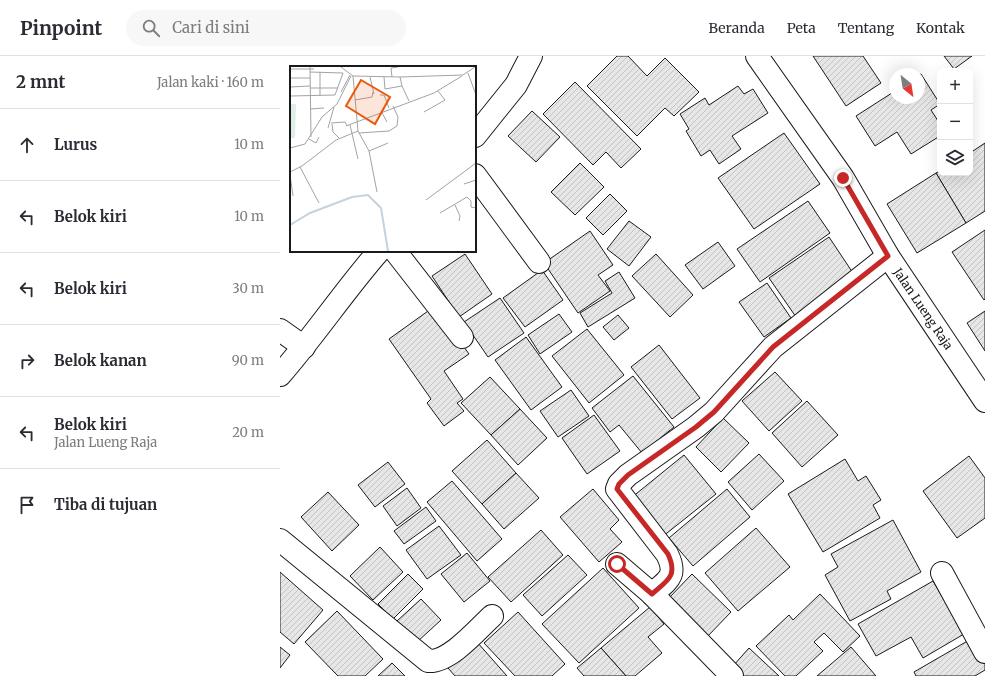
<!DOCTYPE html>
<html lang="id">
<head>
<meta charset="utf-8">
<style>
	:root { --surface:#fff; --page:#f7f7f7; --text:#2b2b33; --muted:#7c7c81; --line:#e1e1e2 }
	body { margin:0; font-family:Merriweather,serif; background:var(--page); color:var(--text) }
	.controls { position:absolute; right:12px; top:12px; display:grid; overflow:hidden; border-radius:8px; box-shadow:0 4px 16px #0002 }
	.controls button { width:36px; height:36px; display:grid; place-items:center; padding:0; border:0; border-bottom:1px solid var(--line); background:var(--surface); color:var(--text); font:20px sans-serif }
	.compass { position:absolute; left:609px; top:12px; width:36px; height:36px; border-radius:50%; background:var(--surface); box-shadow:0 4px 16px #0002; rotate:150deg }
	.stop { position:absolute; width:12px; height:12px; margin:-9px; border:3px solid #c62828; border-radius:50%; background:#fff }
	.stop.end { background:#c62828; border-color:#fff; box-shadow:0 1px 4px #0008 }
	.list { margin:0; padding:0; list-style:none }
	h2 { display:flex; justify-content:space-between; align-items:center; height:52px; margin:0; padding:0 16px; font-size:17px }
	h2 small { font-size:13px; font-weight:400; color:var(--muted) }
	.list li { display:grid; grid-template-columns:26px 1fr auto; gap:12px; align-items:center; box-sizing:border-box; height:72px; padding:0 16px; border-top:1px solid var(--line) }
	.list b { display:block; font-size:15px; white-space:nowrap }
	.list p { margin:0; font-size:13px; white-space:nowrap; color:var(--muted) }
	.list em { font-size:13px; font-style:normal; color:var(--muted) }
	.icon { flex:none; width:22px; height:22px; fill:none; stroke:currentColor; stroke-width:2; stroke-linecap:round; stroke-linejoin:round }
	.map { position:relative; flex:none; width:705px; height:620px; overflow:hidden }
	header { display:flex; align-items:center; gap:24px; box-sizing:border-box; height:56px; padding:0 20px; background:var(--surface); border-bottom:1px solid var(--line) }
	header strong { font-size:19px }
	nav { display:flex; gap:22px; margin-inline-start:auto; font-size:14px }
	.search { width:280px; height:36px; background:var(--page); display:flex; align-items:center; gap:10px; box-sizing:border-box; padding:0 14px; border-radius:22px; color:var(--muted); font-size:15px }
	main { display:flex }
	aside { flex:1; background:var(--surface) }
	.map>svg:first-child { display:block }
	.building { fill:url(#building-hatch); stroke:#1a1a1a }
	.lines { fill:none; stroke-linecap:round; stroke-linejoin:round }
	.minor-casing { stroke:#1a1a1a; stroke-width:24 }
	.minor { stroke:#fff; stroke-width:22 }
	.route { stroke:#c62828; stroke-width:5 }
	.labels { text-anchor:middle; stroke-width:3; stroke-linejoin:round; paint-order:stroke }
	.street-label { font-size:12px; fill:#1a1a1a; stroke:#fff }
	.inset-river { fill:none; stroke:#c6d2dc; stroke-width:2 }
	.inset-road { fill:none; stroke:#a3a3a3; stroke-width:1 }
	.view { fill:#e8590c; fill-opacity:0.15; stroke:#e8590c; stroke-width:2 }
	.inset-edge { fill:none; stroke:#1a1a1a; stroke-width:2 }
</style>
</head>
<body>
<header>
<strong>Pinpoint</strong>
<div class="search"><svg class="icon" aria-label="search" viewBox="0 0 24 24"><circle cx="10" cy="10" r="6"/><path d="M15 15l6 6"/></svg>Cari di sini</div>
<nav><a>Beranda</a><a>Peta</a><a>Tentang</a><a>Kontak</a></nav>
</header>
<main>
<aside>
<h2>2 mnt<small>Jalan kaki · 160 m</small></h2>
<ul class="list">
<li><svg class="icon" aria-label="ahead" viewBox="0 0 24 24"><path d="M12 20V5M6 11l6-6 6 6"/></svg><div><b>Lurus</b></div><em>10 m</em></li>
<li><svg class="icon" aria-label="left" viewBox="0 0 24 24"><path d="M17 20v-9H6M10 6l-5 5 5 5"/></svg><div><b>Belok kiri</b></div><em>10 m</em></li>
<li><svg class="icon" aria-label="left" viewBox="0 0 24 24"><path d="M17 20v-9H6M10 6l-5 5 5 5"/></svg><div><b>Belok kiri</b></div><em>30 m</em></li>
<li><svg class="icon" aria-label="right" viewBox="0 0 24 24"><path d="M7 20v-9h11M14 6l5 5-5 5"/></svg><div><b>Belok kanan</b></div><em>90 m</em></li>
<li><svg class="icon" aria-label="left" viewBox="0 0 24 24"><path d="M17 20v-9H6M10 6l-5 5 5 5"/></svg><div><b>Belok kiri</b><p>Jalan Lueng Raja</p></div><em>20 m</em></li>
<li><svg class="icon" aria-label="arrive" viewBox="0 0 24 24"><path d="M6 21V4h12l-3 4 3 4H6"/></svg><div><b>Tiba di tujuan</b></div></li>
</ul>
</aside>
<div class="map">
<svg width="705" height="620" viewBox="0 0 705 620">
	<defs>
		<pattern id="building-hatch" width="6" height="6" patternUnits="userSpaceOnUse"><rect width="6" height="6" fill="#e6e6e6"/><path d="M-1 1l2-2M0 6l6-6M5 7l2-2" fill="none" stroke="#c5c5c5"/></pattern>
	</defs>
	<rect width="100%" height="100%" fill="#fff"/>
	<!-- building -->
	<g class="building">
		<polygon points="337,0 348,0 367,20 385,2 419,36 394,60 385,52 357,80 307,30"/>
		<polygon points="533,0 583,0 601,27 566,50"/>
		<polygon points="664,0 692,0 674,13"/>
		<polygon points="641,18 660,48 651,54 660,68 660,80 631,98 617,76 595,90 576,60 615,35 615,42 639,42 639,19"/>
		<polygon points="295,26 361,93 341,112 326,96 313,109 263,58"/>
		<polygon points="458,30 464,38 473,33 488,57 452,80 461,93 439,108 430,94 421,100 406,75 409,73 400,58 425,42 429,49"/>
		<polygon points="252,55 280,81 256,106 228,80"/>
		<polygon points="504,77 540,128 474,173 438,122"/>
		<polygon points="705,87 705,155 686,167 656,117 660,115 660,117 690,117 690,97"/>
		<polygon points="300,107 324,131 295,159 271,136"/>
		<polygon points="656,117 686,167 637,197 607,148"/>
		<polygon points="330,138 347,155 323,179 306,162"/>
		<polygon points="528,145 550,177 480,226 457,193"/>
		<polygon points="349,165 371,181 349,210 327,193"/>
		<polygon points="705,174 705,243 704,244 672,196"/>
		<polygon points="310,175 333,209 318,219 330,235 298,257 264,207"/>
		<polygon points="549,181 575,220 516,261 489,222"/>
		<polygon points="438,186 455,210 423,233 405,209"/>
		<polygon points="185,198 212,238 179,261 152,220"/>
		<polygon points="376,198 413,239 390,261 352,220"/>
		<polygon points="262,214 283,244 245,271 223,242"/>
		<polygon points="339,216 355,242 308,271 300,257 332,237 325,225"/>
		<polygon points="487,227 511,262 484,281 459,246"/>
		<polygon points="220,242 244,277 208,301 184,266"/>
		<polygon points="155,250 189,298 164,315 183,343 177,347 184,355 164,370 147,347 151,343 109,283"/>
		<polygon points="705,255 705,295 687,267"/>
		<polygon points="279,258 292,276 260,298 248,279"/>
		<polygon points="338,259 349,272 334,284 323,271"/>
		<polygon points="307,273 344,319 309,347 272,300"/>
		<polygon points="246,281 282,331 251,354 215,304"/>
		<polygon points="379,289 420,342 392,363 351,311"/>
		<polygon points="495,316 522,345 489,375 462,345"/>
		<polygon points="353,320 394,371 362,397 339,369 330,376 312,352"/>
		<polygon points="210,321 240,353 211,379 181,347"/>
		<polygon points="291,334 309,360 278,381 260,355"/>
		<polygon points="527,345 558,379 522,411 492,377"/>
		<polygon points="240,353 267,382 238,409 211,379"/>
		<polygon points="314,359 340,395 307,418 282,382"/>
		<polygon points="443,362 469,387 441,416 416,391"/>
		<polygon points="207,384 236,417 202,448 172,415"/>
		<polygon points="479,398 504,425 472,454 448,426"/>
		<polygon points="404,399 436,438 382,481 351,442"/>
		<polygon points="689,400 705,422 705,462 677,482 643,435"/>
		<polygon points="565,403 578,425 586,420 601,444 593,449 600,462 543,496 508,438"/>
		<polygon points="108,406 125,428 95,451 78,429"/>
		<polygon points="236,417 259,442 224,473 202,448"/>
		<polygon points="172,425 222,483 197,505 147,446"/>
		<polygon points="127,432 141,452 117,470 103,450"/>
		<polygon points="313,433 339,464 330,473 342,486 319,506 280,461"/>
		<polygon points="447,433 470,461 413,510 389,482"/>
		<polygon points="48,436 79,469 52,495 21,461"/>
		<polygon points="146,451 156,465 124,488 114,475"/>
		<polygon points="613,464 641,516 607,535 611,543 570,565 545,519 558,511 551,498"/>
		<polygon points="159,470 181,499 147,523 126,494"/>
		<polygon points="476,472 510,511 458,555 425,517"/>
		<polygon points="261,474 283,499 231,546 208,521"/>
		<polygon points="100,491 123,516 93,544 70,520"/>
		<polygon points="187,497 210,525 184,546 161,518"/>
		<polygon points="288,499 307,519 262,560 243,539"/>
		<polygon points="323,512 359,552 299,607 262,568"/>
		<polygon points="0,516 43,554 14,588 0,576"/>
		<polygon points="128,518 143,533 113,563 98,548"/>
		<polygon points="412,518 451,556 426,582 387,544"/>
		<polygon points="653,525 684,578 643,602 631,581 596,600 578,568"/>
		<polygon points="540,538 580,580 563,596 544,577 534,586 543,595 516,620 505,620 476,590 509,559 513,564"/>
		<polygon points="141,543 161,564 137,586 117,565"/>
		<polygon points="370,551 384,568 368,581 382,597 355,620 346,620 321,592"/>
		<polygon points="57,555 103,603 85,620 58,620 25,586"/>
		<polygon points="238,556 285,608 272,620 235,620 204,587"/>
		<polygon points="691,583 705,607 705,614 695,620 636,620 634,616"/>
		<polygon points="197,586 227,620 175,620 168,612"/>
		<polygon points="0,591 10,599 0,612"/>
		<polygon points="571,591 596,620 537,620"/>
		<polygon points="321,592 346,620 304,620 297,612"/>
		<polygon points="469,592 499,620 463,620 453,610"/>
		<polygon points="112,607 125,620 98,620"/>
	</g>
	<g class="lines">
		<!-- minor casing -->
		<g class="minor-casing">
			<g id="minor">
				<polyline points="477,0 563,122 608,200 705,345"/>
				<polyline points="195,80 236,29 251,0"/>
				<polyline points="195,119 259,206"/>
				<polyline points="115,195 182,281"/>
				<polyline points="0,274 24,291"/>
				<path d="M0 319C35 279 64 235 99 195"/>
				<path d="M0 484 148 605C169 607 197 574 212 560"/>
				<polyline points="337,508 372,538 452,620"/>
				<polyline points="662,517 705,596"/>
				<path d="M372 538C388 524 398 520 387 498L337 433 339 428 348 419 416 371 434 356 493 291 608 200"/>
			</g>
		</g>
		<!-- minor -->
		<use href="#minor" class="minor"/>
	</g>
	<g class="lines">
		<!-- route -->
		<path class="route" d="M337 508 372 538C388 524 398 520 388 498L337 433 339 428 348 419 416 371 434 356 493 291 608 200 563 122"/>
	</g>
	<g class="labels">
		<!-- street labels -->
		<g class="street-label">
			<text transform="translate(643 253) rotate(56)" y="4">Jalan Lueng Raja</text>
		</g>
	</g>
	<!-- overview -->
	<g transform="translate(10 10)">
		<rect width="186" height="186" fill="#fff"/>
		<path d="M0 38H6L5 72H0Z" fill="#e0efe3"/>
		<path class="inset-river" d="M0 159 20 147 62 131 78 129 91 142 98 185"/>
		<path class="inset-road" d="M20 1 21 71M51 1 63 10 110 11 173 9 185 1M0 3H24M30 6V30M178 7 186 29M63 10 68 65 79 85M80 11 84 28M94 11 95 23 112 20 110 11M102 11 101 2 108 1M0 12H20M112 20 119 35M0 21 20 20M20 22H48M51 26 60 9M90 29H94L99 42M0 30 45 29 53 7 20 6M65 34 82 31 83 26M20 43 34 42M91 45 97 56M134 46 155 34 148 25M41 57 55 56 57 60M42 58 43 66 49 72M60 59 68 93M56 60 144 27 172 10M38 62 44 41M69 67 99 65 107 60 108 51 103 40M19 73 26 77 29 71M0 82 15 78 32 51 47 38 61 10M10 101 29 137M0 106 12 100 46 74 68 65M0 109 3 130M174 118 186 114M87 126 79 85 98 77M136 134 186 97M165 139 170 150 169 155M150 147 177 131 181 135V141L186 142"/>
		<path class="view" d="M71 14 100 31 85 58 56 40Z"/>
		<rect width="186" height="186" class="inset-edge"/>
	</g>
</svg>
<div class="controls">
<button>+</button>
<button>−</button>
<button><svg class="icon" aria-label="layers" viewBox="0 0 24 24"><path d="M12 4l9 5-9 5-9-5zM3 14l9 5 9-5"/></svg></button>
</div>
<svg class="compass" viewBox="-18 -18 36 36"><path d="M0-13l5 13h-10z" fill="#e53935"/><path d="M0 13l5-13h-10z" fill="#7c7c81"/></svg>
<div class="stop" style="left:337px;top:508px"></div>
<div class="stop end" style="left:563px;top:122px"></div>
</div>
</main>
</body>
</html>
